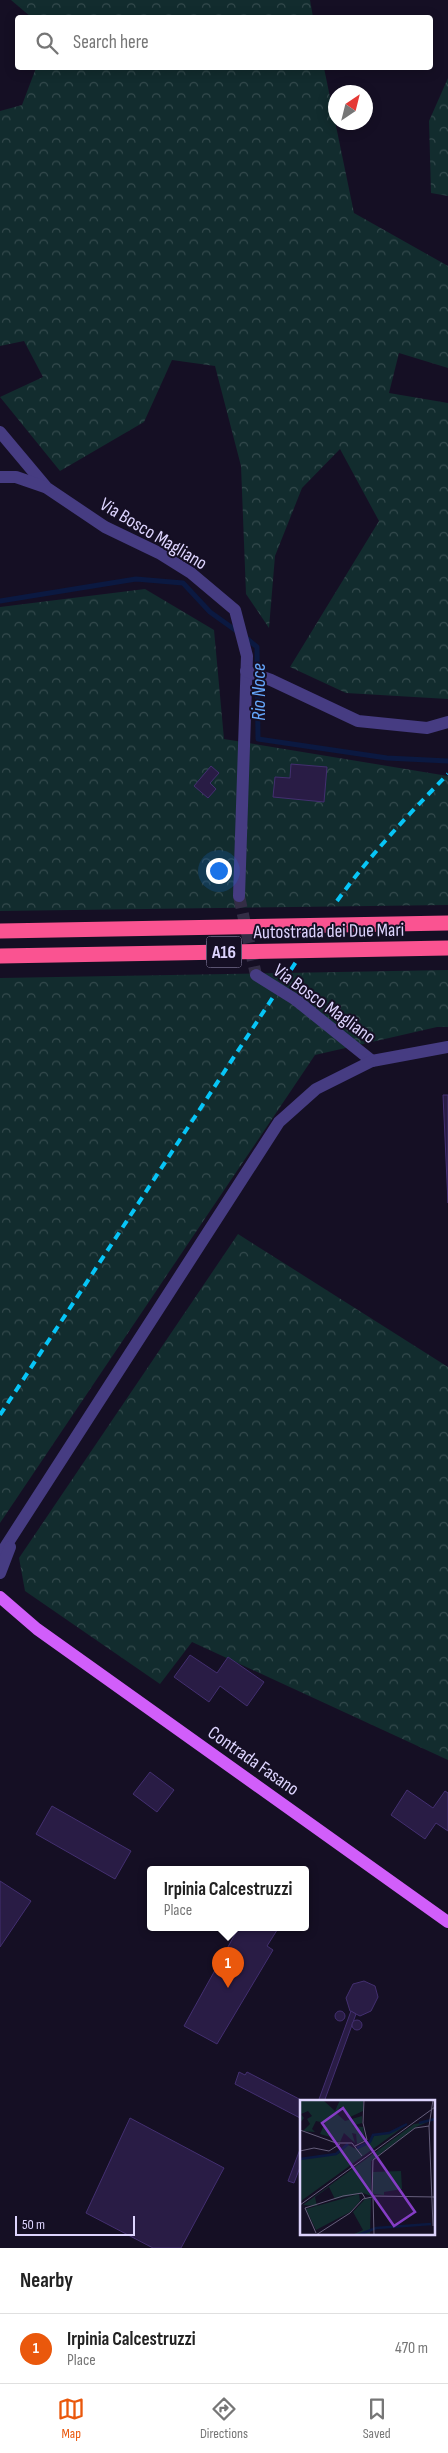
<!DOCTYPE html>
<html lang="en">
<head>
<meta charset="utf-8">
<style>
	:root { --surface:#fff; --page:#f2f2f2; --text:#222; --muted:#767676; --line:#e0e0e0; --accent:#ea580c }
	body { margin:0; font-family:"Sofia Sans Condensed",sans-serif; background:var(--page); color:var(--text) }
	.compass { position:absolute; left:328px; top:85px; width:45px; height:45px; border-radius:50%; background:var(--surface); box-shadow:0 2px 12px #0003; rotate:35deg }
	.scale { position:absolute; left:15px; bottom:12px; width:120px; box-sizing:border-box; padding-left:5px; border:2px solid #ddd4fe; border-top:0; font-size:14px; line-height:18px; white-space:nowrap; color:#ddd4fe; -webkit-text-stroke:4px #150f24; paint-order:stroke }
	.you { position:absolute; left:218px; top:870px; width:18px; height:18px; margin:-12px; border:4px solid #fff; border-radius:50%; background:#1a73e8; box-shadow:0 0 0 8px #1a73e833 }
	.badge { display:grid; place-items:center; width:32px; height:32px; border-radius:50%; background:var(--accent); color:#fff; font-size:16px; font-weight:700 }
	.pin { position:absolute; translate:-50% -41px; filter:drop-shadow(0 1px 2px #0008) }
	.pin::after { content:''; position:absolute; top:26px; width:18px; height:15px; background:inherit; clip-path:polygon(0 0,100% 0,50% 100%) }
	.popup { position:absolute; left:147px; top:1866px; width:162px; height:65px; box-sizing:border-box; display:grid; place-content:center; border-radius:5px; background:var(--surface); filter:drop-shadow(0 1px 4px #0005); font-size:16px; white-space:nowrap; color:var(--muted) }
	.popup b { font-size:19px; color:var(--text) }
	.popup::after { content:''; position:absolute; left:50%; top:100%; margin-left:-10px; border:10px solid transparent; border-top-color:var(--surface) }
	.list { margin:0; padding:0; list-style:none }
	h2 { display:flex; justify-content:space-between; align-items:center; height:65px; margin:0; padding:0 20px; font-size:21px }
	h2 small { font-size:16px; font-weight:400; color:var(--muted) }
	.list li { display:grid; grid-template-columns:32px 1fr auto; gap:15px; align-items:center; box-sizing:border-box; height:70px; padding:0 20px; border-top:1px solid var(--line) }
	.list b { display:block; font-size:19px; white-space:nowrap }
	.list p { margin:0; font-size:16px; white-space:nowrap; color:var(--muted) }
	.list em { font-size:16px; font-style:normal; color:var(--muted) }
	.icon { flex:none; width:28px; height:28px; fill:none; stroke:currentColor; stroke-width:2; stroke-linecap:round; stroke-linejoin:round }
	.map { position:relative; flex:none; width:448px; height:2248px; overflow:hidden }
	.search { position:absolute; background:var(--surface); box-shadow:0 2px 12px #0003; left:15px; right:15px; top:15px; height:55px; display:flex; align-items:center; gap:12px; box-sizing:border-box; padding:0 18px; border-radius:5px; color:var(--muted); font-size:19px }
	.sheet { height:135px; background:var(--surface) }
	nav { display:flex; justify-content:space-around; align-items:center; box-sizing:border-box; height:70px; border-top:1px solid var(--line); background:var(--surface); font-size:14px; color:var(--muted) }
	nav a { display:grid; justify-items:center; gap:2px }
	nav .on { color:var(--accent) }
	.map>svg:first-child { display:block }
	.forest { fill:url(#forest-crowns) }
	.lines { fill:none; stroke-linecap:round; stroke-linejoin:round }
	.stream { stroke:#0b1941; stroke-width:5 }
	.building { fill:#291c45; stroke:#432f70 }
	.minor-tunnel { stroke:#332d45; stroke-width:12; stroke-dasharray:12 6; stroke-linecap:butt }
	.minor { stroke:#463c82; stroke-width:12 }
	.major { stroke:#d15efa; stroke-width:12 }
	.highway { stroke:#fa5391; stroke-width:15 }
	.rail { stroke:#07c5f7; stroke-width:4; stroke-dasharray:8 6; stroke-linecap:butt }
	.minor-bridge { stroke:#463c82; stroke-width:12 }
	.labels { text-anchor:middle; stroke-width:4; stroke-linejoin:round; paint-order:stroke }
	.shield { fill:#150f24; stroke:#a199bd; stroke-width:1 }
	.shield-label { font-size:18px; font-weight:bold; fill:#ddd4fe }
	.street-label { font-size:19px; fill:#ddd4fe; stroke:#150f24 }
	.water-label { font-size:20px; font-style:italic; fill:#65a6fb; stroke:#150f24 }
	.inset-river { fill:none; stroke:#0b1941; stroke-width:2.5 }
	.inset-road { fill:none; stroke:#655e7b; stroke-width:1 }
	.view { fill:#853dc5; fill-opacity:0.15; stroke:#853dc5; stroke-width:2.5 }
	.inset-edge { fill:none; stroke:#ddd4fe; stroke-width:2.5 }
</style>
</head>
<body>
<div class="map">
<svg width="448" height="2248" viewBox="0 0 448 2248">
	<defs>
		<pattern id="forest-crowns" width="20" height="18" patternUnits="userSpaceOnUse" patternTransform="scale(1.25)"><rect width="20" height="18" fill="#122c2e"/><path d="M2 6a3 3 0 1 1 6 0M12 15a3 3 0 1 1 6 0" fill="none" stroke="#344a4d"/></pattern>
	</defs>
	<rect width="100%" height="100%" fill="#150f24"/>
	<!-- forest -->
	<g class="forest">
		<polygon points="11,0 310,0 313,17 31,17"/>
		<polygon points="36,68 324,68 354,213 448,266 448,368 399,353 389,393 448,403 448,699 346,693 290,667 379,521 340,449 302,488 275,556 269,628 246,594 241,466 215,366 172,360 144,422 60,471 0,397 43,377 24,341 0,346 0,111 22,105"/>
		<polygon points="448,78 448,196 431,193 429,121"/>
		<polygon points="145,589 214,630 224,739 448,776 448,905 0,911 0,607"/>
		<polygon points="448,970 448,1027 437,1027 315,1055 0,1523 0,978"/>
		<polygon points="238,1234 448,1367 448,1760 192,1642 160,1684 25,1591 19,1558"/>
	</g>
	<g class="lines">
		<!-- stream -->
		<g class="stream">
			<polyline points="0,601 136,579 183,583 210,612 238,632"/>
			<polyline points="245,637 257,647 258,739 387,758 448,761"/>
		</g>
	</g>
	<!-- building -->
	<g class="building">
		<polygon points="291,764 327,767 324,802 273,797 275,777 290,778"/>
		<polygon points="211,766 219,773 210,783 216,789 208,798 194,786"/>
		<polygon points="443,1095 448,1095 448,1203"/>
		<polygon points="190,1655 217,1673 228,1657 264,1682 247,1706 220,1686 209,1702 174,1677"/>
		<polygon points="150,1772 174,1790 157,1812 133,1794"/>
		<polygon points="407,1790 433,1808 445,1791 448,1793 448,1831 436,1823 425,1839 391,1815"/>
		<polygon points="52,1806 131,1851 115,1879 36,1834"/>
		<polygon points="0,1881 31,1901 0,1947"/>
		<polygon points="239,1927 279,1927 267,1946 273,1950 217,2044 184,2026"/>
		<polygon points="364,1981 375,1986 378,1997 371,2011 360,2016 350,2011 346,1998 353,1984"/>
		<polygon points="351,2011 356,2014 324,2102 318,2102"/>
		<circle cx="340" cy="2016" r="5"/>
		<circle cx="357" cy="2025" r="5"/>
		<polygon points="239,2072 245,2075 247,2072 305,2102 302,2102 302,2119 235,2084"/>
		<polygon points="130,2118 224,2168 181,2248 153,2248 86,2213"/>
		<polygon points="302,2144 302,2162 294,2183 288,2181"/>
	</g>
	<g class="lines">
		<!-- minor-tunnel -->
		<polyline class="minor-tunnel" points="239,896 256,975"/>
		<!-- minor -->
		<g class="minor">
			<polyline points="0,432 47,488 105,527 159,553 191,573 235,610 247,656 239,896"/>
			<polyline points="0,477 16,477 45,487"/>
			<polyline points="246,671 271,680 358,721 427,728 448,722"/>
			<polyline points="296,1000 372,1061"/>
			<polyline points="0,1555 279,1122 316,1089 372,1061 448,1047"/>
			<polyline points="0,1573 10,1547"/>
		</g>
		<!-- major -->
		<polyline class="major" points="0,1597 37,1629 448,1922"/>
		<!-- highway -->
		<g class="highway">
			<polyline points="0,931 448,923"/>
			<polyline points="0,956 448,948"/>
		</g>
		<!-- rail -->
		<g class="rail">
			<path d="M337 901C370 855 408 815 448 774"/>
			<polyline points="0,1415 296,962"/>
		</g>
		<!-- minor-bridge -->
		<polyline class="minor-bridge" points="256,975 296,1000"/>
	</g>
	<g class="labels">
		<!-- shield labels -->
		<rect class="shield" x="206.5" y="936.5" width="35" height="31" rx="4"/>
		<g class="shield-label">
			<text x="224" y="958">A16</text>
		</g>
		<!-- street labels -->
		<g class="street-label">
			<text transform="translate(154 533) rotate(31)" y="7">Via Bosco Magliano</text>
			<text transform="translate(329 930) rotate(-1)" y="7">Autostrada dei Due Mari</text>
			<text transform="translate(325 1003) rotate(36)" y="7">Via Bosco Magliano</text>
			<text transform="translate(254 1760) rotate(35)" y="7">Contrada Fasano</text>
		</g>
		<!-- water labels -->
		<g class="water-label">
			<text transform="translate(258 692) rotate(-90)" y="7">Rio Noce</text>
		</g>
	</g>
	<!-- overview -->
	<g transform="translate(300 2100)">
		<rect width="135" height="135" fill="#150f24"/>
		<path d="M71 98 70 135H52L63 130 53 112 65 99Z" fill="#122c2e"/>
		<path d="M0 0H23L35 11 40 0H63V11L48 18 44 8 40 7 36 13 45 21 62 16V23L52 26 63 27 65 40 57 44 56 34 52 33 55 43 44 33 40 42 35 41 34 38 20 34 25 23 16 21 12 29 15 32 3 31 10 24 7 19 12 16 8 11 1 14 4 18 0 23ZM128 22 116 27 71 61V96L63 93 35 99 29 87 15 97 17 106 3 105 114 24ZM106 25 1 101 0 100V59L38 54 48 45 56 49 70 43 74 36 89 33ZM101 71 102 89 84 92V95L73 94V72ZM59 94 60 101 50 112 16 130 6 109Z" fill="#122c2e"/>
		<path class="inset-river" d="M119 23 135 19M57 48 70 42 73 35 89 33 107 24M0 59 36 54 48 44M58 135 76 128 131 124"/>
		<path class="inset-road" d="M133 0 129 26 133 126M0 30 36 43H52L62 56M55 46 67 40 63 23 64 0M0 51 14 48 29 51 40 44M72 96 73 60 115 28 129 26M73 96 135 97M73 97 74 135M0 105 135 7M5 108 43 96 62 93 65 98M5 108 16 133M16 135 50 113 63 99 72 97"/>
		<path class="view" d="M43 8 115 112 94 126 22 23Z"/>
		<rect width="135" height="135" class="inset-edge"/>
	</g>
</svg>
<svg class="compass" viewBox="-18 -18 36 36"><path d="M0-13l5 13h-10z" fill="#e53935"/><path d="M0 13l5-13h-10z" fill="#767676"/></svg>
<div class="scale">50 m</div>
<div class="you"></div>
<div class="pin badge" style="left:228px;top:1988px">1</div>
<div class="popup"><b>Irpinia Calcestruzzi</b>Place</div>
<div class="search"><svg class="icon" aria-label="search" viewBox="0 0 24 24"><circle cx="10" cy="10" r="6"/><path d="M15 15l6 6"/></svg>Search here</div>
</div>
<section class="sheet">
<h2>Nearby<small></small></h2>
<ul class="list">
<li><span class="badge">1</span><div><b>Irpinia Calcestruzzi</b><p>Place</p></div><em>470 m</em></li>
</ul>
</section>
<nav>
<a class="on"><svg class="icon" aria-label="map" viewBox="0 0 24 24"><path d="M3 6l6-2 6 2 6-2v14l-6 2-6-2-6 2zM9 4v14M15 6v14"/></svg>Map</a>
<a><svg class="icon" aria-label="directions" viewBox="0 0 24 24"><path d="M12 3l9 9-9 9-9-9zM9 14v-3h6M13 9l2 2-2 2"/></svg>Directions</a>
<a><svg class="icon" aria-label="saved" viewBox="0 0 24 24"><path d="M7 4h10v16l-5-4-5 4z"/></svg>Saved</a>
</nav>
</body>
</html>
